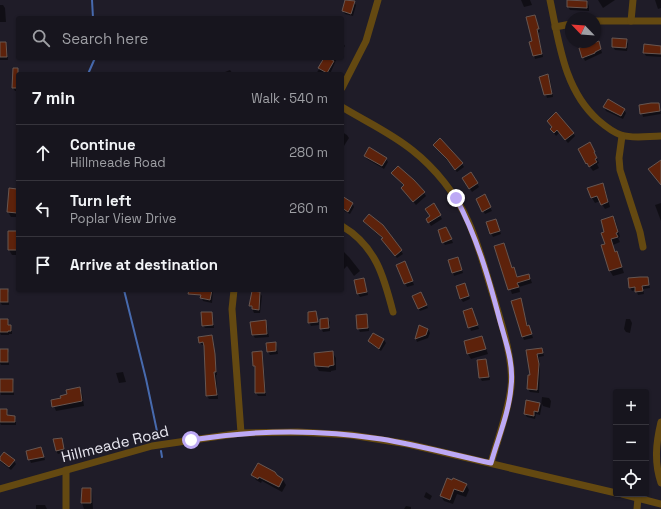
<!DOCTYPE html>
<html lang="en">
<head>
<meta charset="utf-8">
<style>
	:root { --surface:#17151e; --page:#24222b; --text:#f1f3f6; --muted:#9e9fa4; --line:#36343c }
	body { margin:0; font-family:"Space Grotesk",sans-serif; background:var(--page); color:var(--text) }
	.controls { position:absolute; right:12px; bottom:12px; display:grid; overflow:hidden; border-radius:4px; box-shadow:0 1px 3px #0004 }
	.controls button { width:36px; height:36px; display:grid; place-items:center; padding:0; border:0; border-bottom:1px solid var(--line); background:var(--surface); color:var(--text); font:20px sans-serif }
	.compass { position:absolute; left:565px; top:12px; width:36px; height:36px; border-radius:50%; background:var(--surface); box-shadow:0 1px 3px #0004; rotate:295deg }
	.stop { position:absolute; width:12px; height:12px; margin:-9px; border:3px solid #bda9f5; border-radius:50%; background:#fff }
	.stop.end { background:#bda9f5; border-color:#fff; box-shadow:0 1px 4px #0008 }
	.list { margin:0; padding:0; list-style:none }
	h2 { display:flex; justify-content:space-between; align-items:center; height:52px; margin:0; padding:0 16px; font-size:17px }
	h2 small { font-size:13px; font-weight:400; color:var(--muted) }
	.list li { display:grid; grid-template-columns:26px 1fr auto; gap:12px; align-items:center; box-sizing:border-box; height:56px; padding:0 16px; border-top:1px solid var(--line) }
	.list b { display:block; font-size:15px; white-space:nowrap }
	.list p { margin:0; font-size:13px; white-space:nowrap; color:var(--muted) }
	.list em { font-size:13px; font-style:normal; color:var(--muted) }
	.icon { flex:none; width:22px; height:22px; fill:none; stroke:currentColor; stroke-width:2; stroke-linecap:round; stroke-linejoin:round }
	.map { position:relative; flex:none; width:661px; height:509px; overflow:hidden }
	.search { position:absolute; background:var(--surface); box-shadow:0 1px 3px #0004; left:16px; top:16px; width:328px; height:44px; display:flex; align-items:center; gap:10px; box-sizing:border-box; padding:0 14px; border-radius:4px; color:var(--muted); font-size:15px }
	.panel { position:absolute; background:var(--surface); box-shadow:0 1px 3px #0004; left:16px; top:72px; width:328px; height:220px; border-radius:4px }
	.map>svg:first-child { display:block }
	.shadow { fill:#0007 }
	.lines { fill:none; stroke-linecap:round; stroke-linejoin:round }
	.stream { stroke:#476aae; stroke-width:2 }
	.building { fill:#5d220b; stroke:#675651 }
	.minor { stroke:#644911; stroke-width:7 }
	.route { stroke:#bda9f5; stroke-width:5 }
	.labels { text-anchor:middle; stroke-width:3; stroke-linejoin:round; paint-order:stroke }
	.street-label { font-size:15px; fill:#e8e7f0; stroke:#1f1c28 }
</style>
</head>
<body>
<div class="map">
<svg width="661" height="509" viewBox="0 0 661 509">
	<rect width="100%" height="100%" fill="#1f1c28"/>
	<!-- shadow -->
	<g class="shadow">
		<polygon points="346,0 354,2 356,5 353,16 345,14 343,11"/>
		<polygon points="521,0 530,0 532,5 524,7"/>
		<polygon points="568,0 581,0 582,2 587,2 589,6 589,11 570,10 568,7"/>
		<polygon points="598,0 615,0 603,8"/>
		<polygon points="655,0 661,0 661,8 658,9"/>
		<polygon points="0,5 3,5 5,8 6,22 0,22"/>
		<polygon points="535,16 540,32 538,33 543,57 535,59 534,55 533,42"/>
		<polygon points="626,40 628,44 627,51 615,50 613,47"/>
		<polygon points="342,42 345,46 342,50"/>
		<polygon points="0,43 6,43 7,46 8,60 0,60"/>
		<polygon points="600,46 602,53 585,61 580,49"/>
		<polygon points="661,47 661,57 646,56 644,53"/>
		<polygon points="326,58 337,58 330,74 316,74"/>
		<polygon points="230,70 233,74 220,74"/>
		<polygon points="18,74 18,91 15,91 13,88"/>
		<polygon points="548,75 550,79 553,97 547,98 540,77"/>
		<polygon points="658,104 661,114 643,117 640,106"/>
		<polygon points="604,107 624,110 626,113 623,119 606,111"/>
		<polygon points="553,128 573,133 575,136 568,143 559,133 556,136 551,129"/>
		<polygon points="342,132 347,135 349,138 342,149"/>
		<polygon points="590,144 599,163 597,164 599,168 593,171 587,163"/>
		<polygon points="434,145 462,164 464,167 457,172"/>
		<polygon points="365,156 386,159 388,162 384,169 367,159"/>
		<polygon points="392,173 424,193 426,196 416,205 404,191 404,186"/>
		<polygon points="471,173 479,187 472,192 463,178"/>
		<polygon points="602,184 605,189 610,207 605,209 600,201 595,203 592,198"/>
		<polygon points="16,190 18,193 18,217 11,217 8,212"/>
		<polygon points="484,196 492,211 485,214 477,199"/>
		<polygon points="342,198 352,203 354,207 350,214 342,210"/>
		<polygon points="661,203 661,221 655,205"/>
		<polygon points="433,205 442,219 431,226 427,219 431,216"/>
		<polygon points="613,217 616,222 620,237 618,238 620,242 613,245 615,253 619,258 624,273 613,276 610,271 603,246 606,245 606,232"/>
		<polygon points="496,220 501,234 493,237 487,223"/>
		<polygon points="364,221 401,251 403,254 397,258 384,243 382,240 383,239 366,224"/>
		<polygon points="448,231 453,243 445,245 443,242"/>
		<polygon points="9,232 18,232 18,255 12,255 9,250"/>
		<polygon points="504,244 512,269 514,269 518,278 529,275 532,283 519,287 520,292 512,294 495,246"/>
		<polygon points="342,250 349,257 360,271 354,276 347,266 344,269 342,267"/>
		<polygon points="458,258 463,273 454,276 453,272"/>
		<polygon points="397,265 407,266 414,285 407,287"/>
		<polygon points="647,278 650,288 643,289 644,294 638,295 636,290 632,291 630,287"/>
		<polygon points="364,279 368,295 360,297 358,294"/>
		<polygon points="465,284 470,299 463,302 461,299"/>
		<polygon points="0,290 7,290 9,293 9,305 2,305 0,302"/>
		<polygon points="202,290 213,290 212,303 203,301 201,295"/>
		<polygon points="260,293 262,296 260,313 254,313 251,306"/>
		<polygon points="422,296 428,308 420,311 418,308"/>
		<polygon points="520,299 528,326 530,329 533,338 524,340 512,301"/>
		<polygon points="464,311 473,313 479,329 471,331"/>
		<polygon points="316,312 319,325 311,326 309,322"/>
		<polygon points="211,313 213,316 214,328 205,328 203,325"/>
		<polygon points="366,315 368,319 369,331 360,332 358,328"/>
		<polygon points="328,319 330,322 330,331 323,332 321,328"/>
		<polygon points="626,319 630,319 632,323 630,333 626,332 624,329"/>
		<polygon points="0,320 7,320 9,326 12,329 12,334 9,334 9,335 1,335 0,333"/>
		<polygon points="266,321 267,325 269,337 255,338 253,335"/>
		<polygon points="428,329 430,333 428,338 417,342 416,339"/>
		<polygon points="373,334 384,340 386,343 381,351 371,344 369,341"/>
		<polygon points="212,336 213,340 217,375 216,375 218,399 209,399 207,396 205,345 202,345 200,342"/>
		<polygon points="482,337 488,354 471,359 468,354"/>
		<polygon points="275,343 277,347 278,354 270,355 268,352"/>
		<polygon points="542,349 544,356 539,357 540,368 539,393 530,392 528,389 531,376 527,351"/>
		<polygon points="0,350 7,350 9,353 9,365 1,365 0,363"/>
		<polygon points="261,352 263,356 266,396 258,396 256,393 256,369 254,365"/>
		<polygon points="332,352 336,358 336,370 331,371 331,372 319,371 316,366 316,353"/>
		<polygon points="485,360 487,363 490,380 482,381 480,378 478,361"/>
		<polygon points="123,372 126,382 119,383 116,373"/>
		<polygon points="0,380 13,380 14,384 14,395 1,395"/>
		<polygon points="79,388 82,393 84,406 56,411 52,401 62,399"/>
		<polygon points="542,397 549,398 551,401 550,408 543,406 542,404 540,415 536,414 535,419 527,417 525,414 539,404 541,406"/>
		<polygon points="0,410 7,410 8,417 14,417 16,420 16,425 1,425 0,423"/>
		<polygon points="61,439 65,452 58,454 56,451"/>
		<polygon points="41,448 45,460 31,463 27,452"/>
		<polygon points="0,458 14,461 16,464 11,470 1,462"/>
		<polygon points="253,475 283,480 286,485 282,492 262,481 261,483 256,480"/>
		<polygon points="448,480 466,484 469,490 466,497 457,494 453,504 444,501 441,496"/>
		<polygon points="83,489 91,489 92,492 93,509 84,509 82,503"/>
		<polygon points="426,492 432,496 430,500 424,497"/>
		<polygon points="36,505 45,505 47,509 36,509"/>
		<polygon points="406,506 411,507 411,509 404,509"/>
	</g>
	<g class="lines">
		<!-- stream -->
		<g class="stream">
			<polyline points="92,0 93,18"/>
			<polyline points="88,74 95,58"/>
			<polyline points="124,290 146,379 158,436"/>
			<polyline points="161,451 162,457"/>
		</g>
	</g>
	<!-- building -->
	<g class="building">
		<polygon points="345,0 355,1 351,14 342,11"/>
		<polygon points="567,0 587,1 587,8 567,7"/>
		<polygon points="535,15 539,29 537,29 542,54 533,56 529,42 532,41 526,17"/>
		<polygon points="612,38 627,39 626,48 612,47"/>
		<polygon points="599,41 601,49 595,52 595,53 582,58 579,48"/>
		<polygon points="0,42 6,42 7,57 0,57"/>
		<polygon points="644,44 661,46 661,54 643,53"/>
		<polygon points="324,58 328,58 334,61 327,73 318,68"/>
		<polygon points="13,68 18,68 18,88 12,88"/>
		<polygon points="548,74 552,94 544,95 539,77"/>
		<polygon points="608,99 625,109 621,116 603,107"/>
		<polygon points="651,103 659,103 660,111 640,114 639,105"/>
		<polygon points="556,112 574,133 565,140 557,130 554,133 550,129 552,127 547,121"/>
		<polygon points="440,138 463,163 455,170 447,159 433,145"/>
		<polygon points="590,142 595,152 594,152 597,158 595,159 597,162 589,167 587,163 586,164 578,149"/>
		<polygon points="369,147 387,158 382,166 364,156"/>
		<polygon points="661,160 661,185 648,169"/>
		<polygon points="398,166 414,180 425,192 413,202 401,188 404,185 391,173"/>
		<polygon points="471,172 478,183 469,189 462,178"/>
		<polygon points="603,183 608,202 601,205 597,196 591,198 587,188"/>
		<polygon points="9,188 17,189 18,204 17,213 7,212"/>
		<polygon points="485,194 491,207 482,212 476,199"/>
		<polygon points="342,196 353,203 348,212 342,208"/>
		<polygon points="434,203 441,215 428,223 426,219 430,216 425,209"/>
		<polygon points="369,214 383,225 402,250 395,256 381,239 383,238 363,221"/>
		<polygon points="613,216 618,232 616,233 618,237 611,239 615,252 617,251 622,267 609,271 601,245 605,244 601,233 604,232 601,220"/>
		<polygon points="496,219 500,231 490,234 486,222"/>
		<polygon points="446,227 452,239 442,243 438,230"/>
		<polygon points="8,231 18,231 17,250 8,250"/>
		<polygon points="504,243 512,268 514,267 517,277 529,274 530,279 517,283 519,287 508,290 494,246"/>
		<polygon points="458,257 462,270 452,273 448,260"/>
		<polygon points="405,261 413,281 404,284 396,265"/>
		<polygon points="640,277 648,277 649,285 642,286 643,291 635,292 635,287 629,288 628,278"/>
		<polygon points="364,278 367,292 357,294 354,280"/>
		<polygon points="465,283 469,296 460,299 456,286"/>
		<rect x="0" y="289" width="8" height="13"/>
		<polygon points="189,290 212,290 210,300 200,298 201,295 188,294"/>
		<polygon points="252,291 260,292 259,310 252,309 252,306 249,306"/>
		<polygon points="421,292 427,305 418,309 412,296"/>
		<polygon points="521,298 527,326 529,325 532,334 522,337 511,301"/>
		<polygon points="472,308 478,325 468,328 463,311"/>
		<polygon points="316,311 318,322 308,323 308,312"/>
		<polygon points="201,312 212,312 213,325 202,326"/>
		<polygon points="367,314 368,328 357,329 356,315"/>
		<polygon points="328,318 329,328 320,329 320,319"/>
		<polygon points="0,319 8,319 8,325 11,325 11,331 8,331 8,332 0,332"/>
		<polygon points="266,320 267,334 252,335 250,322"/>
		<polygon points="419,325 428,329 426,335 415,339"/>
		<polygon points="373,333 384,339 379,349 368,341"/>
		<polygon points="212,335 215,354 216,372 214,372 217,395 206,396 204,346 203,342 199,343 198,337"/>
		<polygon points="482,336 486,349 467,354 464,341"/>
		<polygon points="276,342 276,351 267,352 266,343"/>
		<polygon points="542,348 543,353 537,354 539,364 537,390 527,389 528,375 530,375 526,350"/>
		<rect x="0" y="349" width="8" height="13"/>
		<polygon points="262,351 265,393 255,393 255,366 253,366 252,352"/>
		<polygon points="333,351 334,365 329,366 329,367 315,366 314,353"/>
		<polygon points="486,359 489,377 479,378 477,360"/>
		<rect x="0" y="379" width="13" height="13"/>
		<polygon points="80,387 82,401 52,407 51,400 61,398 60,396 67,394 66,390"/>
		<polygon points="526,400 540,403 538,412 534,411 534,416 524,414"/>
		<polygon points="0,409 7,409 7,415 15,416 15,422 0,422"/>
		<polygon points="62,438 64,449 56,451 53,439"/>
		<polygon points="41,447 44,457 28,460 26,451"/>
		<polygon points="4,452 15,460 9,467 0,460 0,457"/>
		<polygon points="258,463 275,472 277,475 283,479 279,487 259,477 258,479 251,475"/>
		<polygon points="447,478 452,480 453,478 467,484 463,492 454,489 450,500 440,496"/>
		<polygon points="82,488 91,488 91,503 81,503"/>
	</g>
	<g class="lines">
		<!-- minor -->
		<g class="minor">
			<path d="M550 0C559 42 564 90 598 120 605 126 612 132 621 135 633 139 649 136 661 136"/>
			<polyline points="595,21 661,21"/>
			<polyline points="631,21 633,0"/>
			<polyline points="555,27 571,24"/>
			<polyline points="342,88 366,41 378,0"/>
			<path d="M342 107C365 121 391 133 412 150 435 168 456 194 468 221 479 245 485 270 493 295 501 322 514 360 511 387 508 413 498 438 491 463"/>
			<polyline points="622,136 619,158 620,170 640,232 643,247"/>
			<path d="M342 226C376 246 384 277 393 312"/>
			<polyline points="234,290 232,309 241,433"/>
			<path d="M661 422C656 443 654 462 661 483"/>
			<polyline points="66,470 66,509"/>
			<polyline points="0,489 152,446 241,433 298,432 351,435 408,444 616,493"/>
			<polyline points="622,494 661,504"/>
			<polyline points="637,509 638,498"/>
		</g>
	</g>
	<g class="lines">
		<!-- route -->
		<path class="route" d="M191 440C254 430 318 429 381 439 418 445 454 455 491 463 498 438 509 413 511 387 514 364 506 343 500 321 489 279 477 237 456 198"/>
	</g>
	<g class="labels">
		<!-- street labels -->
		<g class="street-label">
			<text transform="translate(115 444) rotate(-14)" y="5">Hillmeade Road</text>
		</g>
	</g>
</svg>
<div class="controls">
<button>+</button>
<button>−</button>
<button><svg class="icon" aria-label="locate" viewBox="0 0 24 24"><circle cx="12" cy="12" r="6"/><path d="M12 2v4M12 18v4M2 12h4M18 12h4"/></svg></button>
</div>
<svg class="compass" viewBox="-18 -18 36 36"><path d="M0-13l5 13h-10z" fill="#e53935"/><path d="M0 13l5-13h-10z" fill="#9e9fa4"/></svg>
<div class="stop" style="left:191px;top:440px"></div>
<div class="stop end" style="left:456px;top:198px"></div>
<div class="search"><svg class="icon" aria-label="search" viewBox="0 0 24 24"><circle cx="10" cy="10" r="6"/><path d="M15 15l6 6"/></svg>Search here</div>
<section class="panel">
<h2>7 min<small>Walk · 540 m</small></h2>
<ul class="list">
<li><svg class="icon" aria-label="ahead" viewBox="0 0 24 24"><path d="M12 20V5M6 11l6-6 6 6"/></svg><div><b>Continue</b><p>Hillmeade Road</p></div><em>280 m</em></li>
<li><svg class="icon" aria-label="left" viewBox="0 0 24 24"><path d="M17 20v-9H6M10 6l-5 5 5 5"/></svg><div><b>Turn left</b><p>Poplar View Drive</p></div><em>260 m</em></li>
<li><svg class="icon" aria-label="arrive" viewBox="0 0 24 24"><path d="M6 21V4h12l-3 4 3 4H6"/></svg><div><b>Arrive at destination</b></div></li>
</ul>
</section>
</div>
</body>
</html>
